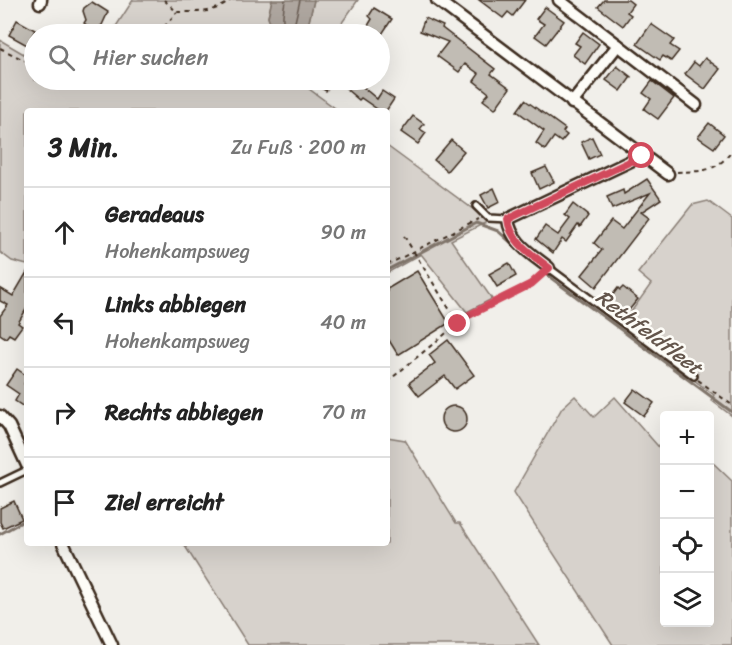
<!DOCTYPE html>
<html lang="de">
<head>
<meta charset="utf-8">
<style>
	:root { --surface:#fff; --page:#f2f2f2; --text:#222; --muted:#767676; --line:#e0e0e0 }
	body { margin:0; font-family:Sriracha,sans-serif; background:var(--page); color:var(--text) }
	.controls { position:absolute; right:18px; bottom:18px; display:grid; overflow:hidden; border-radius:6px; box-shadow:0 6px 24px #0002 }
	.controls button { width:54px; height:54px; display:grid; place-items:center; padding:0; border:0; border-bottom:2px solid var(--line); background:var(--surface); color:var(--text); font:30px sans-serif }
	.stop { position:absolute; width:18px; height:18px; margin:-14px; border:4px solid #d1495b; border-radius:50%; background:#fff }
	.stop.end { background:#d1495b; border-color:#fff; box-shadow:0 2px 6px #0008 }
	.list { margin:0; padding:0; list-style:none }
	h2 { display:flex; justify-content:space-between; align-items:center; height:78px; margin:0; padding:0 24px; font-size:26px }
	h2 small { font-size:20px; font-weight:400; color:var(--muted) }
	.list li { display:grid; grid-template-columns:39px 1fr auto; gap:18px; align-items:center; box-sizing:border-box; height:90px; padding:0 24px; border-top:2px solid var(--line) }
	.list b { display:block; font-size:22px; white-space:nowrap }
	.list p { margin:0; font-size:20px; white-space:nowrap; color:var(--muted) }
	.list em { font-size:20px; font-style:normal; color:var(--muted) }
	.icon { flex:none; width:33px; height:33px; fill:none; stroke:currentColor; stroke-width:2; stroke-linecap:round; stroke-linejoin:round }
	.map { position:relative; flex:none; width:732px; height:645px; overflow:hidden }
	.search { position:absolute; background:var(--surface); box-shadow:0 6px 24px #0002; left:24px; top:24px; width:366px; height:66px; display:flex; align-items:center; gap:15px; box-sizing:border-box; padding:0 21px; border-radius:33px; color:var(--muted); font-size:22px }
	.panel { position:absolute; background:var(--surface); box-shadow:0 6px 24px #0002; left:24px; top:108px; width:366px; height:438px; border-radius:6px }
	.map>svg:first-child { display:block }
	.green { fill:#d7d2cc; stroke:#897e75; stroke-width:1.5 }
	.water { fill:#aea69f; stroke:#80746b; stroke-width:1.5 }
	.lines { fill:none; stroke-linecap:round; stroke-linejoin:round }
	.shore { stroke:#695c52; stroke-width:1.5 }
	.stream { stroke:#80746b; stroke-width:3 }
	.building { fill:#c1bcb4; stroke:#3b2a1e; stroke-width:1.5 }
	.lane-casing { stroke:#3b2a1e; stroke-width:10 }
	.street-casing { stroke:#3b2a1e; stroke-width:15 }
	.path { stroke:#3b2a1e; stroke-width:2; stroke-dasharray:4.5 4.5; stroke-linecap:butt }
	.lane { stroke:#fdfcf7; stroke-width:5 }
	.street { stroke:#fdfcf7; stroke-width:10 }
	.route { stroke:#d1495b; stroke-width:8 }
	.labels { text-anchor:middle; stroke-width:5; stroke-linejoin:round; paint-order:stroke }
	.water-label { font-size:21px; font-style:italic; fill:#63554b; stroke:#fdfcf7 }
</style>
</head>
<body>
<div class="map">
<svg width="732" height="645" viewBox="0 0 732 645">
	<rect width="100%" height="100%" fill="#f1efea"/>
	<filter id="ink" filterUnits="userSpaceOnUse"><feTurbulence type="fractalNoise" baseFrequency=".0167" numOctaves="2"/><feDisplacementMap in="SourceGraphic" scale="12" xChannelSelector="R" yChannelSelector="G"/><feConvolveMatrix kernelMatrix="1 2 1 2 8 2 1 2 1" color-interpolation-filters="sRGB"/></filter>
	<g filter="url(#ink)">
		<!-- green -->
		<g class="green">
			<polygon points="133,0 272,0 268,17 273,34 111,34"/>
			<polygon points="314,0 358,0 334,34 301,34 307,30"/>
			<polygon points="0,40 34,60 34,80 303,80 301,83 339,111 27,111 27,265 12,261 0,252"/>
			<polygon points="387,146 489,221 451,240 492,299 467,312 421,254 387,273"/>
			<polygon points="708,201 732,219 732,416 711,400 714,395 621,326 651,284 638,273 692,205"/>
			<polygon points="575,396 594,417 615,397 664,453 664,622 710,622 710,460 732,481 732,645 613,645 515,494 514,492 562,408"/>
			<polygon points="387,437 405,440 456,523 460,523 539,645 248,645 183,543 387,543"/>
		</g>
		<!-- water -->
		<polygon class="water" points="272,0 314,0 307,30 301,34 273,34 268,17"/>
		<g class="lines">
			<!-- shore -->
			<path class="shore" d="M285 0C284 12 279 22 289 31L295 22 300 0"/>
			<!-- stream -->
			<g class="stream">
				<polyline points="530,260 540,268"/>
				<polyline points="387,270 476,223 498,231 518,249"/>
				<polyline points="547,275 732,412"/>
				<polyline points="0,534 27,519"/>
			</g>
		</g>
		<!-- building -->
		<g class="building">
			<polygon points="479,0 525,0 513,16 508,12 503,18"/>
			<polygon points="604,0 628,0 633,4 627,12 631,15 623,26 598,7"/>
			<polygon points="92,2 108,12 102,25 96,29 90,28 84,23 86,20 83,11 84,8"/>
			<polygon points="545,7 564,21 546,44 535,36 544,24 536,19"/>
			<polygon points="374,8 392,19 382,34 363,34 372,19 369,16"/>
			<polygon points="425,18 443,26 442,28 495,69 491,74 510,88 495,109 483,100 489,93 474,81 479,74 465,64 459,72 437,56 448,42 420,31"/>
			<polygon points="17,20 35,30 27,45 9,35"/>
			<polygon points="651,24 674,40 670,45 679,51 671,61 663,56 660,60 637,44"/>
			<polygon points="583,32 599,44 585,64 573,55 580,46 575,43"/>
			<polygon points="705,58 720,69 705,89 685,74 694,62 699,66"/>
			<polygon points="617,66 631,77 621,91 606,80"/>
			<polygon points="309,80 334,80 326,91"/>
			<polygon points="353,80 357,83 362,80 367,84 364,88 377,99 382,91 394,99 386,111 380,111 361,98 359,100 346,89"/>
			<polygon points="652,81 674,98 658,119 644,109 651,99 643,93"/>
			<polygon points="525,100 565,129 563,132 567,135 561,142 554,137 545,150 536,143 544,131 517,111"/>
			<polygon points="413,116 424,124 420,129 426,133 418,144 401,132"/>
			<polygon points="709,123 724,135 714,148 698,137"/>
			<polygon points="592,137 600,154 589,159 581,142"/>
			<polygon points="451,140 464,151 447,171 434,160"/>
			<polygon points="546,167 554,182 539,189 532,173"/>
			<polygon points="647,179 661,199 641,212 649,218 596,287 582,275 602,250 594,243 611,221 622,229 650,193 612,209 607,197 623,190 624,194"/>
			<polygon points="494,188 500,202 488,208 481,195"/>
			<polygon points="573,204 588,216 580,227 578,225 566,242 562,239 553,253 536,239 545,226 558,235 570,219 565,215"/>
			<polygon points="509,263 516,276 497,287 489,274"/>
			<polygon points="417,271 449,323 398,355 387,337 387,289"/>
			<polygon points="27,272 27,308 18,323 22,326 14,337 9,334 6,338 0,334 0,316 8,305 0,301 0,288 13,296"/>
			<polygon points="623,287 638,299 625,315 608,301 618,288 620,290"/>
			<polygon points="448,340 474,375 455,389 445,376 419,396 409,383 435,363 429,355"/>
			<polygon points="17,369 27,376 24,384 26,385 27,384 27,409 15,401 19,394 6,385"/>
			<polygon points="635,389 654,403 644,416 625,402"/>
			<circle cx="454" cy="419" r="13"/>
			<polygon points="14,501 22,519 3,528 0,522 0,508"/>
		</g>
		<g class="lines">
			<!-- lane casing -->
			<g class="lane-casing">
				<g id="lane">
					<polyline points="476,206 488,218 508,219"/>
					<polyline points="549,268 694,376"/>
					<polyline points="0,483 27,470"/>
				</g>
			</g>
			<!-- street casing -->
			<g class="street-casing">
				<g id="street">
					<polyline points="437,0 668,174"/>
					<polyline points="559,0 618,45"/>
					<polyline points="40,3 41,0"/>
					<polyline points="572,103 618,45 696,105"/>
					<path d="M549 268C533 255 510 242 508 219L641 156"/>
					<polyline points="0,416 9,426 27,465"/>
					<polyline points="63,543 112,645"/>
				</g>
			</g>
			<!-- path -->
			<g class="path">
				<path d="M164 0 177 12C198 12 214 14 231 0"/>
				<polyline points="158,34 177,12"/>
				<polyline points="0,48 34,65"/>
				<path d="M677 172C702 171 715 173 732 151"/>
				<polyline points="404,236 458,323"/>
				<polyline points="387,265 478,219"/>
				<polyline points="698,380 732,405"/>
				<polyline points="387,382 467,316 531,284 542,276"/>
			</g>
			<!-- lane -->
			<use href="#lane" class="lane"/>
			<!-- street -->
			<use href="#street" class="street"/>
		</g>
	</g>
	<g class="lines" filter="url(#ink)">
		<!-- route -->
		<path class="route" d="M458 324 467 316 531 284 549 268C533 255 510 242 508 219L642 156"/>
	</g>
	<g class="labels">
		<!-- water labels -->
		<g class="water-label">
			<text transform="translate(649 332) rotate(37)" y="7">Rethfeldfleet</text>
		</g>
	</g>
</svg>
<div class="controls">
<button>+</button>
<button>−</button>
<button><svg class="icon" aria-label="locate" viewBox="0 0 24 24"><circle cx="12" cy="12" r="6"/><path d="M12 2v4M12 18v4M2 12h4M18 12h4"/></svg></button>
<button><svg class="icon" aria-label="layers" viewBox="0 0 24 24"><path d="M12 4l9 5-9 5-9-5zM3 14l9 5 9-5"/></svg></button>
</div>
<div class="stop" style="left:642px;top:156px"></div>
<div class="stop end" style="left:458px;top:324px"></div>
<div class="search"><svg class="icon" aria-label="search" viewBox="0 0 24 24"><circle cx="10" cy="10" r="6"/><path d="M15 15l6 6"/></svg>Hier suchen</div>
<section class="panel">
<h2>3 Min.<small>Zu Fuß · 200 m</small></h2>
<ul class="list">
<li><svg class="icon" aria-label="ahead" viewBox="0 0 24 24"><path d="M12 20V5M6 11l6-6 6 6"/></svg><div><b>Geradeaus</b><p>Hohenkampsweg</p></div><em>90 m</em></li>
<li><svg class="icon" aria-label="left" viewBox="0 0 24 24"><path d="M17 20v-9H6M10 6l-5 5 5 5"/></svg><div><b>Links abbiegen</b><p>Hohenkampsweg</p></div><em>40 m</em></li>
<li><svg class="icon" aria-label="right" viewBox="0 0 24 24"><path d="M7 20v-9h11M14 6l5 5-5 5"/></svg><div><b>Rechts abbiegen</b></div><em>70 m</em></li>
<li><svg class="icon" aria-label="arrive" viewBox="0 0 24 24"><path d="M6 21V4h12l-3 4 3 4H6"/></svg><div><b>Ziel erreicht</b></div></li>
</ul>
</section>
</div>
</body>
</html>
